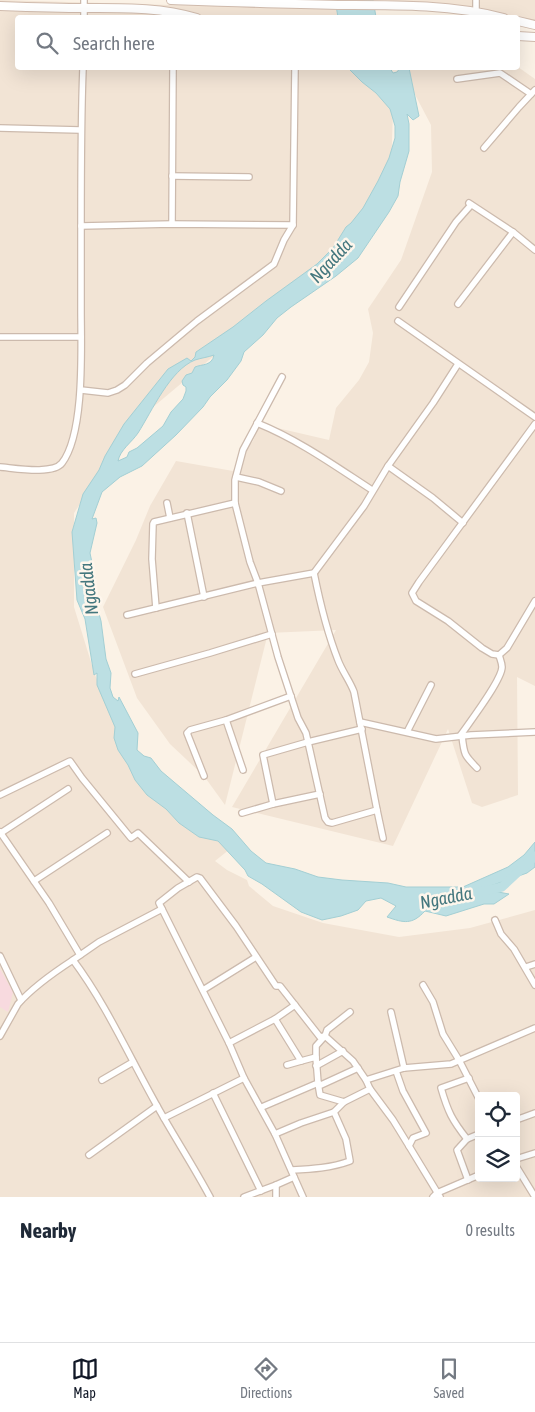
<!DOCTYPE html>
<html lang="en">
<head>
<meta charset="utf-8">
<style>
	:root { --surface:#fff; --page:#f2f2f3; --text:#1f2937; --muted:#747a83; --line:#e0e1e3; --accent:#111827 }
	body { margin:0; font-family:"Asap Condensed",sans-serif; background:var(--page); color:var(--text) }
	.controls { position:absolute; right:15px; bottom:15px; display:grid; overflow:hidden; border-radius:5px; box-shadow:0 5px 20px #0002 }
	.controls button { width:45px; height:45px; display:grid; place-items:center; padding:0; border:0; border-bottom:1px solid var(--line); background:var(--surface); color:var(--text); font:25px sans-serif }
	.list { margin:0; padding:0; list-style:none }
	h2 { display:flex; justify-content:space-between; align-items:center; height:65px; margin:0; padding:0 20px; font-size:21px }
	h2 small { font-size:16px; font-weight:400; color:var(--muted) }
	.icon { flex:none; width:28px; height:28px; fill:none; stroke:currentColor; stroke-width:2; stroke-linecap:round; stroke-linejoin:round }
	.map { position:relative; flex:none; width:535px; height:1197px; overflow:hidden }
	.search { position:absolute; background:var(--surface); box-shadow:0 5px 20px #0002; left:15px; right:15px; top:15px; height:55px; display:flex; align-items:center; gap:12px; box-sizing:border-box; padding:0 18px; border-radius:5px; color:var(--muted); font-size:19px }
	.sheet { height:145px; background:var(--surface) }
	nav { display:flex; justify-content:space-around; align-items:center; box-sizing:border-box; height:70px; border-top:1px solid var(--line); background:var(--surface); font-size:14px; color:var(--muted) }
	nav a { display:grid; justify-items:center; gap:2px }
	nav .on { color:var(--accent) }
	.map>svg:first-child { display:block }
	.residential { fill:#f2e4d5; fill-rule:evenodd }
	.medical { fill:#f8dadf }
	.water { fill:#bcdfe3; stroke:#a3cfd4; fill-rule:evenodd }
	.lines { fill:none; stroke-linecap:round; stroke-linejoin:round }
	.river { stroke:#bcdfe3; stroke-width:9 }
	.minor-casing { stroke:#ccbaad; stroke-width:8 }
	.secondary-casing { stroke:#d1bcae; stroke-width:10 }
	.minor { stroke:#fff; stroke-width:5.5 }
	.secondary { stroke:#fff; stroke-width:8 }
	.labels { text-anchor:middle; stroke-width:5; stroke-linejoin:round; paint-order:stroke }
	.water-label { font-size:18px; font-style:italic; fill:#44777e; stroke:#fef6ec }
</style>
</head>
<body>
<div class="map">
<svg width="535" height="1197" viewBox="0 0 535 1197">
	<rect width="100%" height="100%" fill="#fbf2e6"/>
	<!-- residential -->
	<g class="residential">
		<path d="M0 0 169 5 348 7 355 17 18 18V68H385L394 82 391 171 366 233 290 292 133 424 74 513V607L95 675 118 724 148 776 235 845 215 861 227 870 247 880 249 886 273 906 323 923 399 937 470 928 535 910V1197H0ZM479 1096H516V1178H479Z"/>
		<polygon points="384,0 535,0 535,28 518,18 492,17 468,11"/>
		<polygon points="518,67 535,79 535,686 517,677 518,795 482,807 472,803 448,729 393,846 232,807 336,630 268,633 225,805 204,776 170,744 137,698 103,607 136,540 150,506 176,461 233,471 245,451 253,441 260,424 329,440 336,408 359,380 369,362 373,333 368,309 401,260 432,172 431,125 410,85 406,68"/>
	</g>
	<!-- medical -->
	<polygon class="medical" points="0,969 13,992 8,1012 0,1007"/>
	<!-- water -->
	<g class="water">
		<polygon points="335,0 373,0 376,17 338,17"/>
		<path d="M348 68H390L393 73 397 72 400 68H409L419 116 413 120 407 114 409 124V151L400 182 398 196 389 212 358 258 336 276 291 307 277 318 263 335 244 352 241 361 227 380 210 397 203 407 176 435 142 466 120 477 102 492 92 519 96 518 97 523 90 553 95 577 96 603 101 621 106 659 111 673 110 688 113 697 118 701 119 697 138 733 137 750 144 756 151 758 161 771 213 815 232 829 251 851 266 863 295 869 318 877 342 880 388 883 406 887H463L508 867 524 855 535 842V867L527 873 482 889 509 894 494 904H484L446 916 425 911C412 925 404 923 387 917L396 906 381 898 366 901 358 910 341 916 322 920 301 912 262 884 248 876 245 870 218 841 199 837 179 823 166 809 147 795 135 780 128 765 118 750 114 738 115 727 97 685V673L94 675 85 619 77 600 72 532 83 494 99 470 105 456 124 424 168 369 187 358 191 361 195 357 196 352 233 327 266 301 317 264 333 248 346 227 351 223 363 208 378 181 389 158 395 138V126L390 109 376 93 362 82ZM214 355C212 366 202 364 195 367L192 373 186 375 182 381 183 385 186 387V391L183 399 171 412 163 426 137 448 129 452 127 457 118 461C120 450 132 442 138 433 152 411 170 370 195 360 201 358 209 357 214 355Z"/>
	</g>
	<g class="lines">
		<!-- river -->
		<polyline class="river" points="476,893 502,887 535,856"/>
		<!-- minor casing -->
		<g class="minor-casing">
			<g id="minor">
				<polyline points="476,0 476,12"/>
				<polyline points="84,18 84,0"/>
				<polyline points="457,79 500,73 531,94"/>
				<polyline points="0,128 80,130"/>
				<polyline points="484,148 519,107 535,90"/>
				<polyline points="172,176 249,177"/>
				<polyline points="469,203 513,232 535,250"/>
				<polyline points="172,224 173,68"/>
				<polyline points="81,226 172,224 293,225"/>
				<polyline points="458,304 513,232"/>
				<polyline points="399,307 456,222 471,205"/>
				<polyline points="398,321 535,417"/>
				<polyline points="0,337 81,337"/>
				<path d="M282 377 243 450 235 480V503L250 562 258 583 278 657 298 718 306 733 325 818 328 822 332 823 377 810 354 692C350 681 342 671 338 660 327 632 320 603 314 573"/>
				<polyline points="81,390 108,393 117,390 125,385 147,363 197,321 274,264 284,240 293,225 295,68"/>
				<path d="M257 423C299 440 335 466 372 490"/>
				<polyline points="388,466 433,498 463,523"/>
				<path d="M0 467C14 468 53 475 62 463 85 433 81 347 81 310 81 281 81 252 81 223 81 171 81 119 83 68"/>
				<polyline points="236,477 259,482 281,491"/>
				<polyline points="167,503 170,518"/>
				<polyline points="187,513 204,597"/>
				<polyline points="156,608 152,559 153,524 154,522 235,503"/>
				<polyline points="127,615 258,583 314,573 364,506 388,466 433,403 458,364"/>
				<polyline points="499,655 492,654 482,648 448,621 416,601 412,593 419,582 535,424"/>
				<polyline points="499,655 507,648 535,601"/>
				<polyline points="135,674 210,653 272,634"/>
				<polyline points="226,720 243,770"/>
				<polyline points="360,722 436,739 471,735 535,732"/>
				<polyline points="407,732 431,685"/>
				<path d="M460 736C469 723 502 680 502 667 502 663 500 659 499 655"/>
				<path d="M462 736C464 754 464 755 477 768"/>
				<polyline points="204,776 187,733 190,730 226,720 291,696"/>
				<polyline points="320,794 273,804 263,755 308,742 362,729"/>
				<polyline points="0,795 70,761 82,778 131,838 138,833 189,882"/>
				<polyline points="377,810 383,838"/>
				<polyline points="242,813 273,804"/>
				<polyline points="0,832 49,903 80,955"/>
				<polyline points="1,833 68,789"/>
				<polyline points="34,881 107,833"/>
				<polyline points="495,920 501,934 514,949 535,985"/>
				<polyline points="0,956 21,1000"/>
				<polyline points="73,960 99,942 162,909"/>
				<polyline points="526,967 535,964"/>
				<polyline points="423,985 433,1002 443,1034 459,1060 479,1099"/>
				<polyline points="203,990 256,957"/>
				<polyline points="391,1012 404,1068"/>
				<path d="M0 1036 18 1004C33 987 53 973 73 960 106 1004 129 1056 156 1104 173 1135 193 1165 210 1197"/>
				<polyline points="229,1043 275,1019 295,1005"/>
				<polyline points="316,1057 316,1046 325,1036 327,1030 350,1012"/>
				<polyline points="287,1065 301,1061"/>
				<polyline points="316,1066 343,1051"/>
				<polyline points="358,1068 321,1085 318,1083 320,1095 344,1102 370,1089"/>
				<polyline points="396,1071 403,1091 426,1133 413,1138 409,1146 440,1197"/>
				<polyline points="102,1080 133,1062"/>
				<polyline points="366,1080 404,1068 451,1064 535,1028"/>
				<polyline points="213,1093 261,1191"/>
				<polyline points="262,1107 318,1083 316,1057 301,1061 275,1019"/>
				<polyline points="164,1118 244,1078"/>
				<polyline points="516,1120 535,1113"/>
				<polyline points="275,1134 301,1123 334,1112 344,1102"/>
				<path d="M467 1139C452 1120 448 1112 441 1088L469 1078"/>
				<polyline points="89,1155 157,1106"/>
				<polyline points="516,1159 535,1153"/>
				<polyline points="516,1166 535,1197"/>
				<path d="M292 1170C312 1169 331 1168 350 1161L346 1139 334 1112"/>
				<polyline points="468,1180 457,1150 467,1139 479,1134"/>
				<polyline points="276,1185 276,1197"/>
				<polyline points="244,1197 276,1185 294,1177"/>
				<polyline points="303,1197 275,1134 244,1078 229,1043 159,903 178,888 197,877 200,878 236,926 276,986 280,986 320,1037 325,1036 353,1061 366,1080 370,1089 393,1120 409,1146"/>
				<polyline points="433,1197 437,1193 479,1175"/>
			</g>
		</g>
		<!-- secondary casing -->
		<g class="secondary-casing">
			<g id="secondary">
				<path d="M171 0C227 2 282 4 338 5 393 5 450 4 504 18"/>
				<path d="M0 6C28 7 57 8 86 8 124 8 160 7 197 18"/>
				<polyline points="518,21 535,25"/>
				<polyline points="518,36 535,37"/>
			</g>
		</g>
		<!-- minor -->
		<use href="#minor" class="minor"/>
		<!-- secondary -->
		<use href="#secondary" class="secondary"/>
	</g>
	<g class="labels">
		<!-- water labels -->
		<g class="water-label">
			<text transform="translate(331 261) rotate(-47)" y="6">Ngadda</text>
			<text transform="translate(89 589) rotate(-97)" y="6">Ngadda</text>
			<text transform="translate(446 898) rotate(-11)" y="6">Ngadda</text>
		</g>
	</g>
</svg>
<div class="controls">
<button><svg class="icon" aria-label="locate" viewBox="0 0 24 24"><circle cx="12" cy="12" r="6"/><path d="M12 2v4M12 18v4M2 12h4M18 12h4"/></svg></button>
<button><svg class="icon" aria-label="layers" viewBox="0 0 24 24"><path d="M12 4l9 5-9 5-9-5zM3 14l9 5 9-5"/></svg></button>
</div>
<div class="search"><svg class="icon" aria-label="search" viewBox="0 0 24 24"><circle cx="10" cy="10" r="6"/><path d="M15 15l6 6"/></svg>Search here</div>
</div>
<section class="sheet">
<h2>Nearby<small>0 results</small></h2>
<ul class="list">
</ul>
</section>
<nav>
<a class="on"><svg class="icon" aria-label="map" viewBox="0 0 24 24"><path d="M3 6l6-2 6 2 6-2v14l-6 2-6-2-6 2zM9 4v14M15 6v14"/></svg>Map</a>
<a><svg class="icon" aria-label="directions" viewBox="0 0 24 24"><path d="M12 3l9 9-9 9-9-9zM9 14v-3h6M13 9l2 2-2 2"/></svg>Directions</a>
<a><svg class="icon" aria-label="saved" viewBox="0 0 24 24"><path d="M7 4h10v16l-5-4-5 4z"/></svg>Saved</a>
</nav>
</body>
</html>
